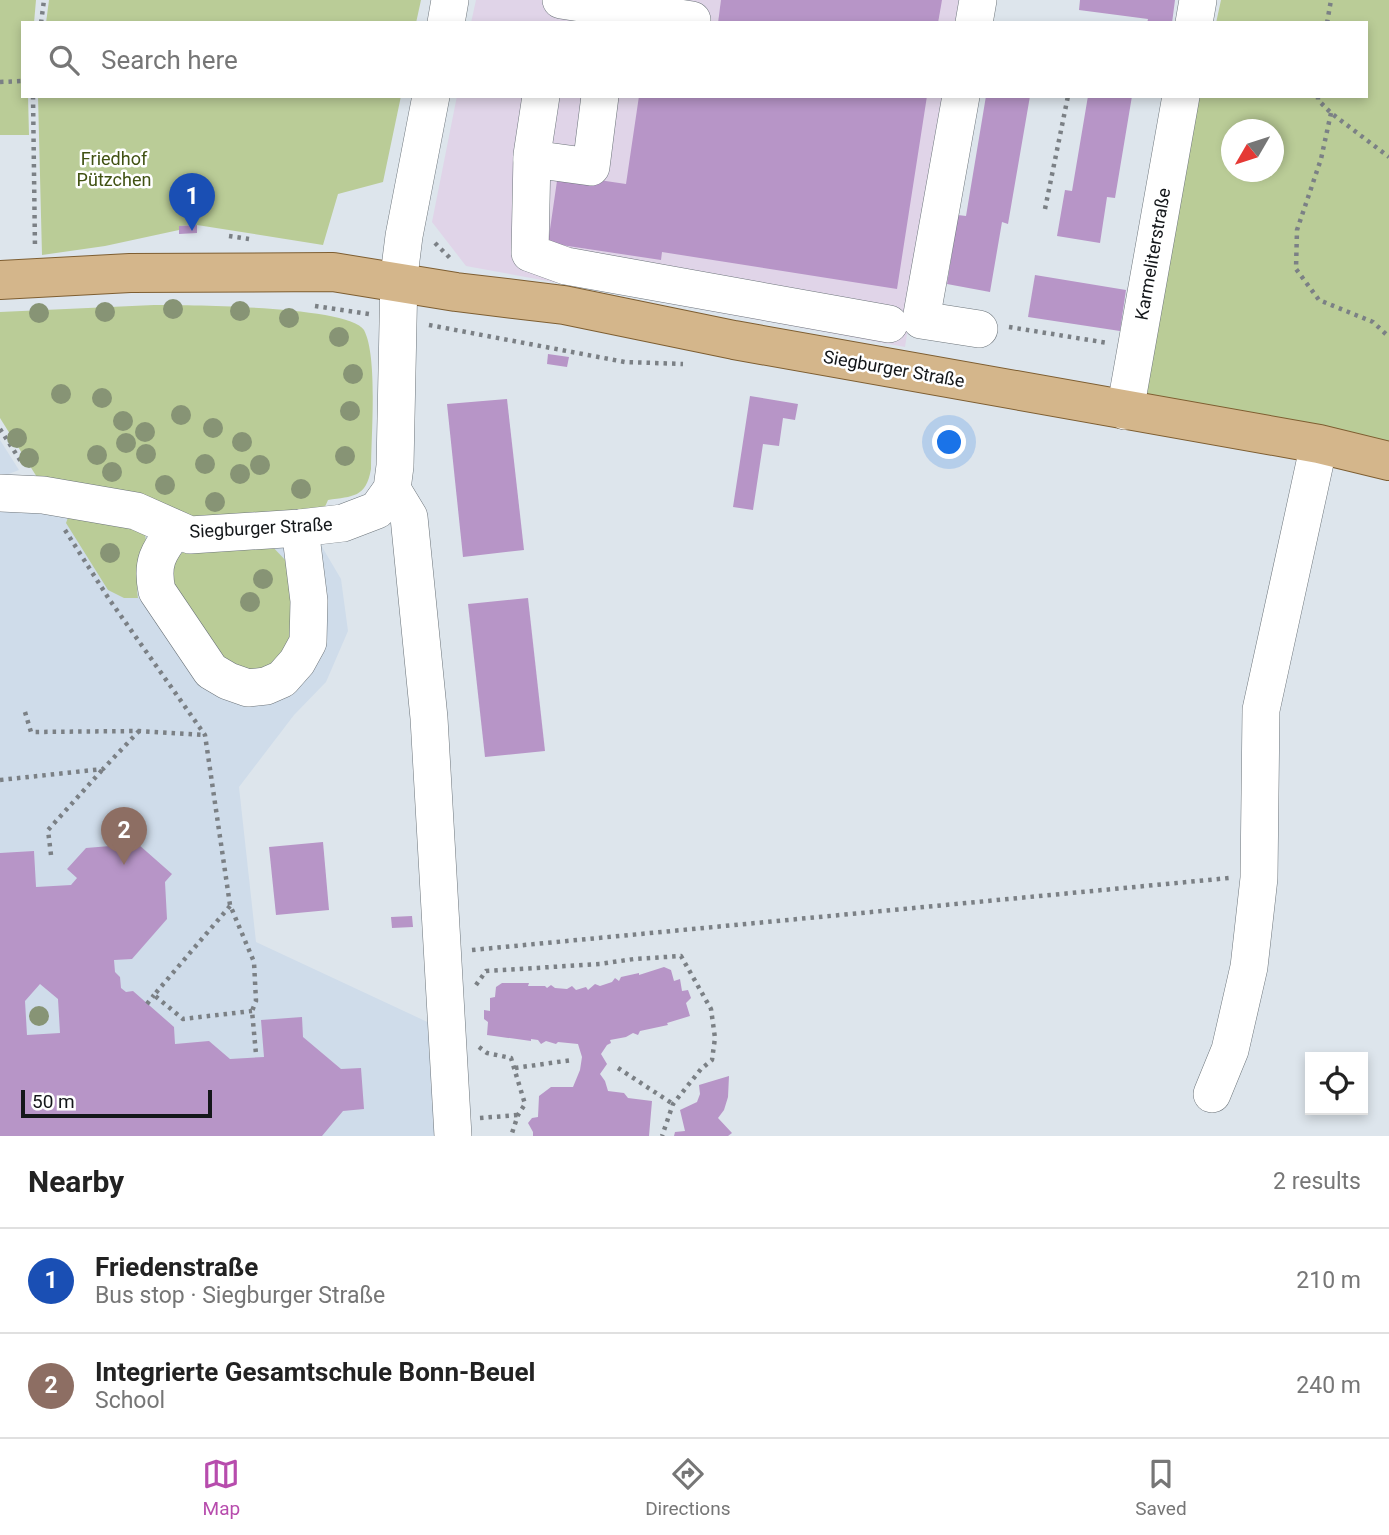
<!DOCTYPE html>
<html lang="en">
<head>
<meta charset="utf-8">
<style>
	:root { --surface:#fff; --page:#f6f6f6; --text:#222; --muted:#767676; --line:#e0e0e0; --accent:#b74cad }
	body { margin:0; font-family:Roboto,sans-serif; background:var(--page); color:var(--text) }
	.controls { position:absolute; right:21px; bottom:21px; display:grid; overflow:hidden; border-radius:0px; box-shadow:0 4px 10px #0003 }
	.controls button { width:63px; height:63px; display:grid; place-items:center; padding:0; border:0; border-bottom:2px solid var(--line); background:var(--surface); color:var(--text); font:35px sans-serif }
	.compass { position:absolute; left:1221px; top:119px; width:63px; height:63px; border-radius:50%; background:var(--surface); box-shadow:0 4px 10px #0003; rotate:231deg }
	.scale { position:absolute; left:21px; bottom:18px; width:191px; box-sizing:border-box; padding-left:7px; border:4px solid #14171a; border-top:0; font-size:19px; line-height:24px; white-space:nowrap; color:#14171a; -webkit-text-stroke:5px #fff; paint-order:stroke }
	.you { position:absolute; left:950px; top:443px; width:24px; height:24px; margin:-18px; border:5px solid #fff; border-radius:50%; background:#1a73e8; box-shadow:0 0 0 10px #1a73e833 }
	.badge { display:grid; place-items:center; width:46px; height:46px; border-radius:50%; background:var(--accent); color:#fff; font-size:23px; font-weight:700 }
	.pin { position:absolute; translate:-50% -58px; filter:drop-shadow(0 2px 4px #0008) }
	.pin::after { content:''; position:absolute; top:37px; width:24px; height:21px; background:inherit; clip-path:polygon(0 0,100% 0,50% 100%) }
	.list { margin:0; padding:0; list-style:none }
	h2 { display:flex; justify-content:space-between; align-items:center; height:91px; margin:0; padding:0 28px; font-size:30px }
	h2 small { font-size:23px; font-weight:400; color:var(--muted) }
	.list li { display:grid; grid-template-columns:46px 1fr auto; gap:21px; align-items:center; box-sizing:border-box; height:105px; padding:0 28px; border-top:2px solid var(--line) }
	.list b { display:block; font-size:26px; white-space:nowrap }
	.list p { margin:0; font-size:23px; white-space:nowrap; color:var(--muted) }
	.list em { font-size:23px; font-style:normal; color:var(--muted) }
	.icon { flex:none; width:38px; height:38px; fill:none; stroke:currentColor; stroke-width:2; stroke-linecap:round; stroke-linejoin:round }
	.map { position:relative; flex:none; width:1389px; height:1136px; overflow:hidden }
	.search { position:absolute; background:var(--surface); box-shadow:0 4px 10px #0003; left:21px; right:21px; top:21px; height:77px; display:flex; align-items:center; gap:18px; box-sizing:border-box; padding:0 24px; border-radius:0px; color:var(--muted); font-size:26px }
	.sheet { height:301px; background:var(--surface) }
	nav { display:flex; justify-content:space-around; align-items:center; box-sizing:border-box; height:98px; border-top:2px solid var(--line); background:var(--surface); font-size:19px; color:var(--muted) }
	nav a { display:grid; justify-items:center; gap:4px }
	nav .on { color:var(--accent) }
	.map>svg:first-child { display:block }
	.built { fill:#cfdcea }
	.industrial { fill:#e0d4e8 }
	.green { fill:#bacc97; fill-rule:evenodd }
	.building { fill:#b795c7; fill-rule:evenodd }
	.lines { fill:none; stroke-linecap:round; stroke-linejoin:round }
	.minor-casing { stroke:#6d757b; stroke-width:38 }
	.major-casing { stroke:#7e5e31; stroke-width:40 }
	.path { stroke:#7b8085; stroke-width:4.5; stroke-dasharray:3.5 5; stroke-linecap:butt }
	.minor { stroke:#fff; stroke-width:37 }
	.major { stroke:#d4b68b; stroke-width:38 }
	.tree { fill:#879475 }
	.labels { text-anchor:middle; stroke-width:5; stroke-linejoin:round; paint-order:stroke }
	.park-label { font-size:18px; fill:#415213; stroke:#fff }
	.street-label { font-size:18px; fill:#14171a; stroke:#fff }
</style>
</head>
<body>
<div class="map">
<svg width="1389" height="1136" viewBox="0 0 1389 1136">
	<rect width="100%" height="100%" fill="#dde5ec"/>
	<!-- built -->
	<g class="built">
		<polygon points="0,440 19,470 6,475 0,474"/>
		<polygon points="0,477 180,518 315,535 341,579 348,631 326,682 294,715 239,787 256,942 436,1026 443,1136 0,1136"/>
	</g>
	<!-- industrial -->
	<g class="industrial">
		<polygon points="476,0 959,0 955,23 471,23"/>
		<polygon points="457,96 944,96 905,347 466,266 432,222"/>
	</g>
	<!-- green -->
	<g class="green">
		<polygon points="0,0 36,0 34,23 23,23 23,96 28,96 29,135 0,135"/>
		<polygon points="49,0 421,0 416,23 46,23"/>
		<path d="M1221 0H1389V447L1137 393 1200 96H1366V23H1216ZM1232 130H1274V172H1232Z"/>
		<polygon points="38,96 401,96 383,182 338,194 323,245 197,225 179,226 179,230 105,246 42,255"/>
		<path d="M154 305C186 305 350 306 364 330 378 357 371 435 371 469 366 498 353 496 328 500L324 509 179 517 40 482 0 418V312Z"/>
		<path d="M70 512 120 518 145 535C150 555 134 576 138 598H124L108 590 66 523Z"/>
		<polygon points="271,545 287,562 295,630 276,666 236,673 171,590 174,561 189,546"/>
	</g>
	<!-- building -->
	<g class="building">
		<polygon points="721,0 942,0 938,23 718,23"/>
		<polygon points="1080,0 1175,0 1172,23 1147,23 1148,19 1079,10"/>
		<polygon points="639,96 927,96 897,289 681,255 662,252 661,260 548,243 558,174 626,184"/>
		<polygon points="986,96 1030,96 1008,224 1002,222 990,292 947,284 958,215 966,216"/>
		<polygon points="1088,96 1132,96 1115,198 1107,197 1100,243 1057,236 1065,190 1072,191"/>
		<polygon points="197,225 197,233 179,234 179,226"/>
		<polygon points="1035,275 1126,290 1120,331 1028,317"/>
		<polygon points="548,354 569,357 567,367 547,364"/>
		<polygon points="750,396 798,404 795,420 783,418 779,446 763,444 753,510 733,507"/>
		<polygon points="507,399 524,550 463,557 447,404"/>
		<polygon points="528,598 545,751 485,757 468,604"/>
		<path d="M130 837 172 874 165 882 167 919 132 959 114 960 115 972 120 977 121 988 126 992 133 991 174 1027 175 1044 209 1041 230 1059 264 1057 261 1020 302 1017 303 1037 341 1069 361 1068 364 1109 343 1111 322 1136H0V853L34 851 36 887 71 885 77 878 67 869 86 848 122 845ZM40 984 58 999 60 1033 27 1035 25 1001Z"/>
		<polygon points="323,842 329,910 276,915 269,847"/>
		<polygon points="412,916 413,927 392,928 391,917"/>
		<polygon points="664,967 671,970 674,981 680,979 682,991 688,990 691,998 686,1003 690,1016 667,1023 668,1025 640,1031 638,1035 633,1033 626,1037 610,1040 611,1043 607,1045 601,1054 607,1064 600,1074 605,1081 608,1091 624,1093 628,1098 652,1101 649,1136 533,1136 533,1132 528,1123 532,1118 538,1117 539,1096 551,1087 573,1087 580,1070 582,1057 578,1044 558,1042 556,1044 546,1041 541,1044 538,1040 531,1039 531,1041 487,1035 488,1022 484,1019 484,1010 490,1011 490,998 495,997 496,987 502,983 529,983 528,986 545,986 547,988 551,985 555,988 567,989 572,986 576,990 586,987 588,990 595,984 600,986 612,982 615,978 619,981 621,977 639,973 639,975"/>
		<polygon points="729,1076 728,1097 724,1110 718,1118 732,1133 728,1136 674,1136 675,1132 685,1131 680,1110 697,1102 700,1094 699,1085"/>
	</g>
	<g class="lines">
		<!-- minor casing -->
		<g class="minor-casing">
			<g id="minor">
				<polyline points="561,0 692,20"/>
				<polyline points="446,23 450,0"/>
				<polyline points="974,23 978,0"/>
				<polyline points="1194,23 1198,0"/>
				<polyline points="541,96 532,155 530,253 566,266 889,324"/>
				<polyline points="961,96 921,320 979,329"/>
				<polyline points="532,159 591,167 600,96"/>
				<polyline points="1125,411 1181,96"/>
				<polyline points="392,489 409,517 429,718 453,1136"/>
				<polyline points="0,493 43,495 136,511 190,535 300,528 343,523 377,510 392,489 395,466 399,276 404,236 431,96"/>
				<path d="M175 530C158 552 151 563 157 591L211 671 228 681 248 688 266 686 282 679 297 662 308 642 309 601 300 528"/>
				<polyline points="1212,1094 1230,1050 1249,967 1259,878 1261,710 1319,444"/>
			</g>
		</g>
		<!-- major casing -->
		<g class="major-casing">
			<polyline id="major" points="0,280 130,273 333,272 456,292 564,305 734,340 1319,444 1389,461"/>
		</g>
		<!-- path -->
		<g class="path">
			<polyline points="41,23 44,0"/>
			<polyline points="1327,23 1331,0"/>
			<polyline points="0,82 23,81"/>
			<polyline points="33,96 35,249"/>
			<polyline points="1318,96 1318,100 1331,113 1389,157"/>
			<polyline points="1331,113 1321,159 1297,230 1296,269 1319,300 1373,322 1389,337"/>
			<polyline points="1045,209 1068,96"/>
			<polyline points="229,236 249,239"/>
			<polyline points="435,243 451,259"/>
			<polyline points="315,306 369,314"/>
			<polyline points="429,325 625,362 683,364"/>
			<polyline points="1009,327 1108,343"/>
			<polyline points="0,429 22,463"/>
			<polyline points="65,530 109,599 205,735 230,905 254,962 256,1001 252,1011 256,1054"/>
			<polyline points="25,712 31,732 139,731 205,735"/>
			<polyline points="0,780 103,769 139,731"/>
			<polyline points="51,855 48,830 103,769"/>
			<polyline points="230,906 154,995 183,1019 252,1011"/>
			<polyline points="472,950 1229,878"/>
			<polyline points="476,985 486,971 600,964 634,959 681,956 711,1009 715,1038 712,1060 701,1069 673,1104 662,1136"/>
			<polyline points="147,1004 154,995"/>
			<polyline points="479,1047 487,1053 511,1058 525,1104 518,1115 511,1136"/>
			<polyline points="515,1068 572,1060"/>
			<polyline points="618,1068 673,1104"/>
			<polyline points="480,1118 518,1115"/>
		</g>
		<!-- minor -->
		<use href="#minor" class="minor"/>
		<!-- major -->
		<use href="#major" class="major"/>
	</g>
	<!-- trees -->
	<g class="tree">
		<circle cx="173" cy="309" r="10"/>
		<circle cx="240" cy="311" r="10"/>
		<circle cx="105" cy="312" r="10"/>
		<circle cx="39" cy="313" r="10"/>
		<circle cx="289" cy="318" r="10"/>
		<circle cx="339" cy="337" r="10"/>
		<circle cx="353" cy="374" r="10"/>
		<circle cx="61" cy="394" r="10"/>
		<circle cx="102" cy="398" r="10"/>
		<circle cx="350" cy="411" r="10"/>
		<circle cx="181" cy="415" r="10"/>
		<circle cx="123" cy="421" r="10"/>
		<circle cx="213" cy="428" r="10"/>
		<circle cx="145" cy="432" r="10"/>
		<circle cx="17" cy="438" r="10"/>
		<circle cx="242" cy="442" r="10"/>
		<circle cx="126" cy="443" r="10"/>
		<circle cx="146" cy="454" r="10"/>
		<circle cx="97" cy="455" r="10"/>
		<circle cx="345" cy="456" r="10"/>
		<circle cx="29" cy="458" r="10"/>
		<circle cx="205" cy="464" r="10"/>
		<circle cx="260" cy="465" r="10"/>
		<circle cx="112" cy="472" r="10"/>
		<circle cx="240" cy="474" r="10"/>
		<circle cx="165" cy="485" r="10"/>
		<circle cx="301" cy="489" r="10"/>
		<circle cx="215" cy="502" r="10"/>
		<circle cx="110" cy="553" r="10"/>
		<circle cx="263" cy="579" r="10"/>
		<circle cx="250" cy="602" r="10"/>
		<circle cx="39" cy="1016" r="10"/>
	</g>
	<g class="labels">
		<!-- park labels -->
		<g class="park-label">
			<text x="114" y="165">Friedhof<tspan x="114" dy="21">Pützchen</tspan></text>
		</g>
		<!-- street labels -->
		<g class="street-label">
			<text transform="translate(1153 254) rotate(-80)" y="6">Karmeliterstraße</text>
			<text transform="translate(894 369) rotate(10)" y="6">Siegburger Straße</text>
			<text transform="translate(261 528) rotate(-3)" y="6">Siegburger Straße</text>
		</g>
	</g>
</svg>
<div class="controls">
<button><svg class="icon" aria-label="locate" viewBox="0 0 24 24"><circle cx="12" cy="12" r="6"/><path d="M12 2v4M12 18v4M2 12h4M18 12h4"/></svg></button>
</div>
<svg class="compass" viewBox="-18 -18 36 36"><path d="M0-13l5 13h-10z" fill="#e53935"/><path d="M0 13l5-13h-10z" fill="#767676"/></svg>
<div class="scale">50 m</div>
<div class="you"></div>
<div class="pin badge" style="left:192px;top:231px;background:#1a4fb4">1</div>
<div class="pin badge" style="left:124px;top:865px;background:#8d6e63">2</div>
<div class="search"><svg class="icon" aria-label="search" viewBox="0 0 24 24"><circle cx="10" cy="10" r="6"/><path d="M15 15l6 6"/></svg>Search here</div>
</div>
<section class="sheet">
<h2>Nearby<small>2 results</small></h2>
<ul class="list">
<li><span class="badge" style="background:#1a4fb4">1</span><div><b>Friedenstraße</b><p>Bus stop · Siegburger Straße</p></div><em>210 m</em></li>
<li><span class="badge" style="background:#8d6e63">2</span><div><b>Integrierte Gesamtschule Bonn-Beuel</b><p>School</p></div><em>240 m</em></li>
</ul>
</section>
<nav>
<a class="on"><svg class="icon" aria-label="map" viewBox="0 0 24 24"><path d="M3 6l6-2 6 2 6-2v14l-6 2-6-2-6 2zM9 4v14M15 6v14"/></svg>Map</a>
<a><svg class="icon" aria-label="directions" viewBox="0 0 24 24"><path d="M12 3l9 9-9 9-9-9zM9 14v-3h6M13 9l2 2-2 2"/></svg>Directions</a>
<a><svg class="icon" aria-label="saved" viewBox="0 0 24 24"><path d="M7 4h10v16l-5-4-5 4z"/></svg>Saved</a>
</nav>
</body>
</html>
